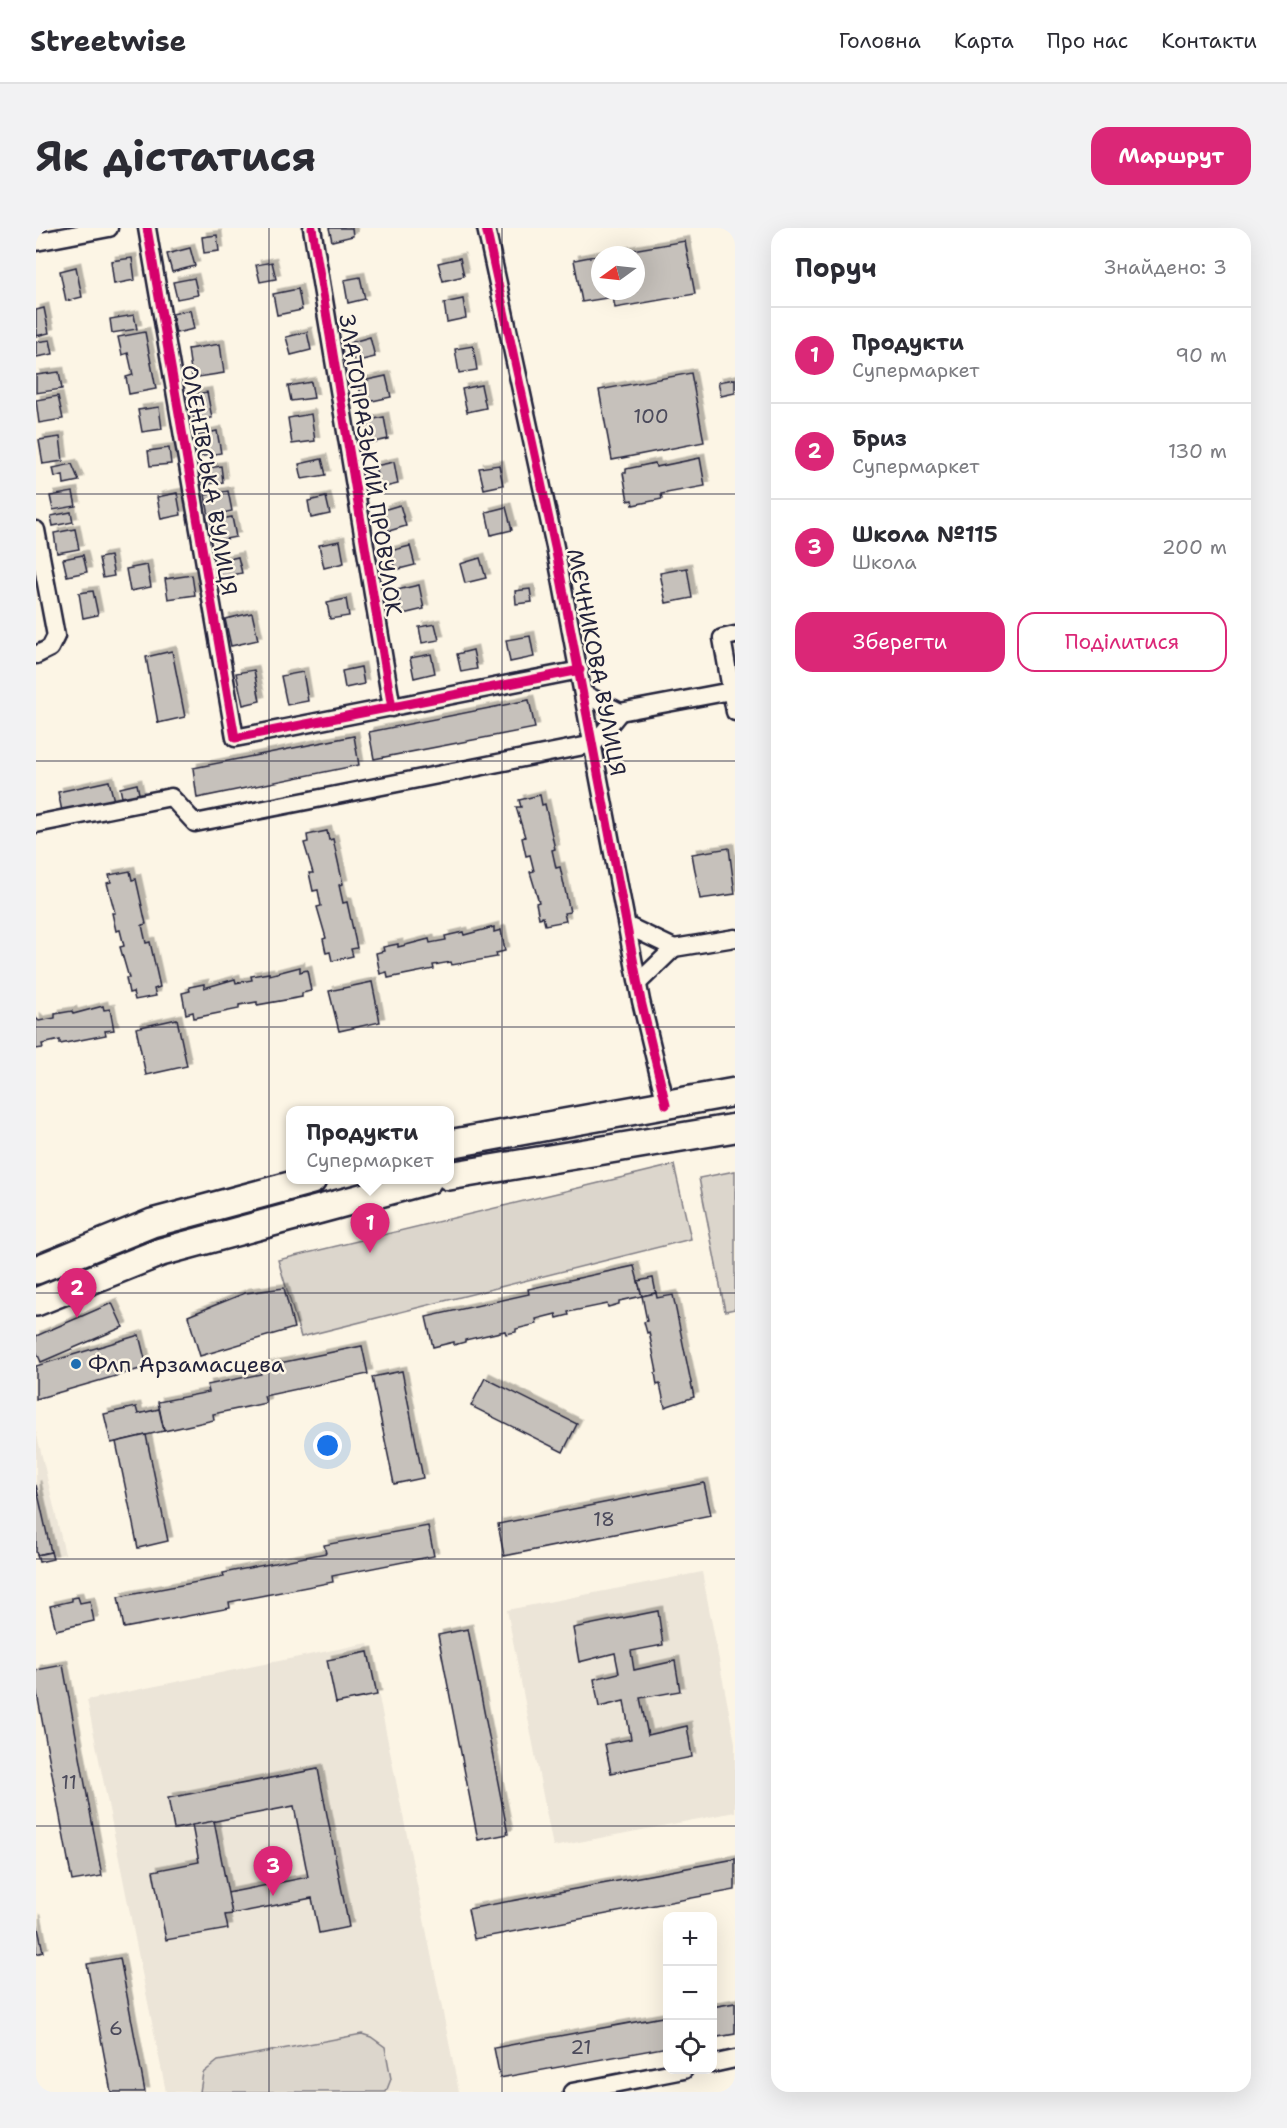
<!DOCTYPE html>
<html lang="uk">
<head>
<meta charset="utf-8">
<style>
	:root { --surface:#fff; --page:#f2f2f3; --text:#2b2b33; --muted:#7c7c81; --line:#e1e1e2; --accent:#db2777 }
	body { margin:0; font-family:"Shantell Sans",sans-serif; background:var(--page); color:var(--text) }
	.controls { position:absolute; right:18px; bottom:18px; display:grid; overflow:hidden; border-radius:12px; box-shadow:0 6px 24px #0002 }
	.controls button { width:54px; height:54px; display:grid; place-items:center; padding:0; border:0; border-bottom:2px solid var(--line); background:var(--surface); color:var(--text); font:30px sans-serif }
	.compass { position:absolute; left:555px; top:18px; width:54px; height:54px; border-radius:50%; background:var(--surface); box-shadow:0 6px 24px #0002; rotate:255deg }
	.you { position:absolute; left:292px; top:1218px; width:21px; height:21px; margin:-15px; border:4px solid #fff; border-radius:50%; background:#1a73e8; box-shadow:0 0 0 9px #1a73e833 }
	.badge { display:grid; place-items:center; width:39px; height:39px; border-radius:50%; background:var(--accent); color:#fff; font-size:20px; font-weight:700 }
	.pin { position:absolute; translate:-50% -50px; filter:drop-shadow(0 2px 3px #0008) }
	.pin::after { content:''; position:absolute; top:32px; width:21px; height:18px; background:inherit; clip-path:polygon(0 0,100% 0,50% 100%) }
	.popup { position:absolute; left:250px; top:878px; width:168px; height:78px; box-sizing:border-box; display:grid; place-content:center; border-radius:12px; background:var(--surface); filter:drop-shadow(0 2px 4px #0005); font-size:20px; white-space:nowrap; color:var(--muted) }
	.popup b { font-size:22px; color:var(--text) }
	.popup::after { content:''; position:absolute; left:50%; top:100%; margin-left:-12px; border:12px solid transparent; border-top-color:var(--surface) }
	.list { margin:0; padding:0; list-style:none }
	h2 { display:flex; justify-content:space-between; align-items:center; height:78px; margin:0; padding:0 24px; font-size:26px }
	h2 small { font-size:20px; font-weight:400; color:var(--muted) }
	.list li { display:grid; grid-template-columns:39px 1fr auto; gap:18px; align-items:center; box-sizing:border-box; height:96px; padding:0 24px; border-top:2px solid var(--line) }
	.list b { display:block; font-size:22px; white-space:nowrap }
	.list p { margin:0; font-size:20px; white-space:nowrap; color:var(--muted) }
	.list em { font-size:20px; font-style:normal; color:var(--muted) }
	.actions { display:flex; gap:12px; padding:18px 24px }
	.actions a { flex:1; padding:14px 0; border:2px solid var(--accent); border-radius:18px; text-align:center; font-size:21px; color:var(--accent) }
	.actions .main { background:var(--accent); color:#fff }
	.icon { flex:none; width:33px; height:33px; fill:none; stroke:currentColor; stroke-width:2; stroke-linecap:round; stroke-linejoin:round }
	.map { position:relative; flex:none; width:699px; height:1864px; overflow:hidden; border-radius:18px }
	header { display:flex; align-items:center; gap:36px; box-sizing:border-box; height:84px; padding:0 30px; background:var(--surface); border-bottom:2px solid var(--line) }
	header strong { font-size:28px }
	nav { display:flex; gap:33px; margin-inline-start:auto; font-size:21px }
	.intro { display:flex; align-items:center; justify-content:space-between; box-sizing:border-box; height:144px; padding:0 36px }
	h1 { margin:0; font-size:42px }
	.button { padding:15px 27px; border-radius:18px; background:var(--accent); color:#fff; font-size:21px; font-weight:700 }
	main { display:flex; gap:36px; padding:0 36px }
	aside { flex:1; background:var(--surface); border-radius:18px; box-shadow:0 6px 24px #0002 }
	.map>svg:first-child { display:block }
	.built { fill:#ece5d8 }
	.green { fill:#dcd6cc; stroke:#7f7c84; stroke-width:1.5 }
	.building { fill:#c6c1bb; stroke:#22223b; stroke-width:1.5; filter:url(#shadow) }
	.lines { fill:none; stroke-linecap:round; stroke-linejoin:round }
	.street-casing { stroke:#22223b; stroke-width:21 }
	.primary-casing { stroke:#22223b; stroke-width:32 }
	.street { stroke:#fcf5e5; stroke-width:16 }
	.primary { stroke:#fcf5e5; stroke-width:27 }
	.cycleway-casing { stroke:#fcf5e5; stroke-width:13 }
	.cycleway { stroke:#d6006c; stroke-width:9 }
	.grid { fill:none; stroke:#22223b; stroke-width:1.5; stroke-opacity:0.55 }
	.poi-dot { fill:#1f6fb2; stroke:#fcf5e5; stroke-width:2 }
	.labels { text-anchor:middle; stroke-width:5; stroke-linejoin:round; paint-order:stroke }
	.number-label { font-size:20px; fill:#4b4a5b }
	.street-label { font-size:22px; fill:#22223b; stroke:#fcf5e5 }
	.poi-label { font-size:22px; fill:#22223b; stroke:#fcf5e5; text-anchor:start }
</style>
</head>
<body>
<header>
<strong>Streetwise</strong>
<nav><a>Головна</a><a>Карта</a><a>Про нас</a><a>Контакти</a></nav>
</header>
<div class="intro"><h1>Як дістатися</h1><a class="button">Маршрут</a></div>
<main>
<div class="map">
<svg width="699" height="1864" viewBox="0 0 699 1864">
	<defs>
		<filter id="shadow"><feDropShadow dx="4.5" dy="-4.5" stdDeviation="0" flood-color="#0004"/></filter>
	</defs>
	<rect width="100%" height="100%" fill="#fcf5e5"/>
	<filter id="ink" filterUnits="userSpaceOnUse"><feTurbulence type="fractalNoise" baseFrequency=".0167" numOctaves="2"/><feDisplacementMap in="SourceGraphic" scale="12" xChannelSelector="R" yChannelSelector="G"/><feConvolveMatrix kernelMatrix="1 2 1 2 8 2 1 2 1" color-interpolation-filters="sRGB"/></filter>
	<g filter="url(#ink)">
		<!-- built -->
		<g class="built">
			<polygon points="0,1203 29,1326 0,1331"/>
			<polygon points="666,1344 699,1515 699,1584 517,1619 471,1382"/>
			<polygon points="332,1415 423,1864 130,1864 51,1472"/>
		</g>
		<!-- green -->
		<g class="green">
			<polygon points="638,937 655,1011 265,1109 242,1032"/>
			<polygon points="699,943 699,1081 689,1083 663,950"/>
			<polygon points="326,1806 335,1809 349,1819 355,1851 350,1864 164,1864 167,1845 182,1833"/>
		</g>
		<!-- building -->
		<g class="building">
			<polygon points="293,0 316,0 317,8 296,13"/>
			<polygon points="181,7 183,23 168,25 166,9"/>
			<polygon points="649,13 659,66 579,80 577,69 546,74 538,32 564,27 564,63 600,63 600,27 567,27"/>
			<polygon points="154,20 159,38 136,44 131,26"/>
			<polygon points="96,30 99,52 78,56 75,33"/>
			<polygon points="424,30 428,48 407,53 402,35"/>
			<polygon points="236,34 240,51 224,54 220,37"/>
			<polygon points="40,39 46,69 30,73 24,43"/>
			<polygon points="324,49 329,71 312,75 308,52"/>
			<polygon points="158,50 162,67 141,71 137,54"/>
			<polygon points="262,61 266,82 241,87 237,66"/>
			<polygon points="427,71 430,90 411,94 408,75"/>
			<polygon points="8,80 13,105 0,108 0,82"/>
			<polygon points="154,82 158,101 140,105 136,86"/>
			<polygon points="98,87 101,101 76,105 74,91"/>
			<polygon points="109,104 120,161 93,166 90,149 97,147 92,125 86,127 82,109"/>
			<polygon points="271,104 275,122 255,127 250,109"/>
			<polygon points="334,109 339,129 318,134 313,115"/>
			<polygon points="14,112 17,126 0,129 0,114"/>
			<polygon points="184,116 188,145 156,150 152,121"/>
			<polygon points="437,118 441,142 423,145 419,121"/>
			<polygon points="23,144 26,161 0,165 0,147"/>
			<polygon points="655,145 668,214 576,232 563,162"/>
			<polygon points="350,148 355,169 327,175 322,154"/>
			<polygon points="699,151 699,165 685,168 682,154"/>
			<polygon points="275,154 278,170 255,173 252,158"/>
			<polygon points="445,157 450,180 431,184 426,161"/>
			<polygon points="171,164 176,190 158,193 153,167"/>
			<polygon points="22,168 27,191 3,195 0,172"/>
			<polygon points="123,179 126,201 106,204 102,182"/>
			<polygon points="275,186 279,213 256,216 252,190"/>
			<polygon points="348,189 352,211 334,215 329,193"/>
			<polygon points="181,203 185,225 163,229 159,208"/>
			<polygon points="24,209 27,233 7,236 3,212"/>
			<polygon points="133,220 135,236 114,238 112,223"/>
			<polygon points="664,230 669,258 625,266 626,271 597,277 596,272 592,273 587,245 590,245 590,241 619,235 620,239"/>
			<polygon points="286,231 290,247 266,251 263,236"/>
			<polygon points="358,234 362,256 344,260 339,238"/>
			<polygon points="36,236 43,253 28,256 27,247 19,249 17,240"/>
			<polygon points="463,237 467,257 448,261 443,240"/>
			<polygon points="185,238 187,254 164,257 161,242"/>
			<polygon points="192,263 196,283 173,288 169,267"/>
			<polygon points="37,264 40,278 17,282 14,268"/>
			<polygon points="141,265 145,287 125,291 121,269"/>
			<polygon points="290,269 294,286 275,290 272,273"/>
			<polygon points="364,277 370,298 353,303 347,282"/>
			<polygon points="470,279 476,302 455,307 450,284"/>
			<polygon points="35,284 37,294 17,298 15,288"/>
			<polygon points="196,289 200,309 179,313 175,293"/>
			<polygon points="39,301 43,321 21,325 18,305"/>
			<polygon points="304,313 308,335 288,340 283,317"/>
			<polygon points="374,318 379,337 359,342 354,323"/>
			<polygon points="47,327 51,344 31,348 27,331"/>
			<polygon points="74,328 78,348 67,350 63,330"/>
			<polygon points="202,329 206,345 183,350 180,334"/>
			<polygon points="444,330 450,350 429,355 424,336"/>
			<polygon points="111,337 115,359 94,363 90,341"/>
			<polygon points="651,340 656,370 630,375 624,345"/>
			<polygon points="156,347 159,367 132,371 129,351"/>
			<polygon points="383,357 388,381 367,386 361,362"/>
			<polygon points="494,361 496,374 480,376 479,363"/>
			<polygon points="57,363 62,387 47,390 43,365"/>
			<polygon points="310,371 313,388 294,391 291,375"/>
			<polygon points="216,385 222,412 195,418 189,391"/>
			<polygon points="399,396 403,412 386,415 383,399"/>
			<polygon points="494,408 498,429 474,434 470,412"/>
			<polygon points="437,422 441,441 425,444 421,426"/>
			<polygon points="136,423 149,489 122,495 110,429"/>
			<polygon points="395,426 399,445 378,450 374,430"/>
			<polygon points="325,439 328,456 309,460 306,443"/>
			<polygon points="218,442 224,473 207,477 200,445"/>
			<polygon points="267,444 272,473 251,477 245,448"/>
			<polygon points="493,472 499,500 338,531 333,504"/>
			<polygon points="318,508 323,537 161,570 157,540"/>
			<polygon points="73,553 79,577 27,588 22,564"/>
			<polygon points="101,556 104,570 87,574 84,560"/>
			<polygon points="504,567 506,577 509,576 519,621 516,622 520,640 524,639 534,684 528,685 530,693 509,697 507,689 503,690 500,675 503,674 494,644 498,643 494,627 490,628 486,610 489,609 480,579 485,579 483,572"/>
			<polygon points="291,603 293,612 297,611 307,656 303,657 307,675 311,674 321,720 315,721 317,728 296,733 294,724 290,725 287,711 290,710 281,679 285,678 282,662 277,663 273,645 277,645 268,615 272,614 271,607"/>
			<polygon points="693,620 699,666 664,671 656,626"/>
			<polygon points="94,643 96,652 100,651 110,696 106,697 110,715 114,714 124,759 118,761 120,768 99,772 97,764 93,765 90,750 93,750 84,719 88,718 84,702 80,703 76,685 79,685 71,655 75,654 73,647"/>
			<polygon points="458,699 458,704 465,702 469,723 460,725 461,729 416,737 415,734 397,737 398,741 352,750 351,744 344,746 340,725 348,723 347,719 362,716 362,719 393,711 394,715 410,712 409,708 427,704 428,707"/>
			<polygon points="264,739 264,744 271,742 275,763 266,765 266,769 221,777 221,774 203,777 203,781 158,790 157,784 150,786 146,765 154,763 153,759 168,756 168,760 199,751 200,755 216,752 215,748 233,745 233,747"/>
			<polygon points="336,754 344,794 303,803 293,763"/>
			<polygon points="67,778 68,782 74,781 78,802 69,803 70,807 24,816 24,812 6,816 7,820 0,821 0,790 3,793 19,790 19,786 36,783 37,786"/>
			<polygon points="141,791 151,838 110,847 100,800"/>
			<polygon points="598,1038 606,1068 583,1073 583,1076 572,1079 571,1076 532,1084 533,1087 521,1090 520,1086 500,1091 501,1096 480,1101 480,1104 470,1106 469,1103 429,1112 429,1114 418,1117 418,1114 397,1119 390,1089 493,1066 492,1061"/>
			<polygon points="617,1050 620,1065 606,1068 602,1053"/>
			<polygon points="248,1060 258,1100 164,1128 152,1088 209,1065"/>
			<polygon points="620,1065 621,1070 637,1067 658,1169 629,1179 624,1156 621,1157 619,1145 621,1144 613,1104 611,1105 608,1094 611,1093 606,1068"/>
			<polygon points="76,1075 87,1099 5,1134 0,1123 0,1108"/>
			<polygon points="103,1107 111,1139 0,1171 0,1138"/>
			<polygon points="326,1118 332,1146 228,1168 230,1175 177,1186 178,1192 128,1203 122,1174 173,1164 171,1157 225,1146 224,1139"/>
			<polygon points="366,1143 387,1250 358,1256 336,1149"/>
			<polygon points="449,1150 541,1196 527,1224 435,1178"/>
			<polygon points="100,1179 102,1186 123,1181 128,1203 75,1215 68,1186"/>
			<polygon points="110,1207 132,1313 102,1320 80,1214"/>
			<polygon points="668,1255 675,1287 468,1328 462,1296"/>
			<polygon points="0,1257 15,1324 1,1327 0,1324"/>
			<polygon points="392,1298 398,1328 296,1348 297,1354 193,1374 194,1380 88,1400 82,1369 188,1349 187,1345 290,1325 288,1317"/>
			<polygon points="15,1324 17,1331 3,1334 1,1327"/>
			<polygon points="42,1369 44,1375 54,1373 58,1393 20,1402 14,1378 36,1373 36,1370"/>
			<polygon points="622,1383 627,1417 595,1423 598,1442 639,1433 644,1463 604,1470 612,1507 651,1498 656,1529 575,1545 569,1516 595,1511 588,1473 563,1479 558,1451 583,1445 579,1425 543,1434 537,1400"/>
			<polygon points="432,1401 472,1606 442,1612 402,1407"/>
			<polygon points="332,1424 341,1467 300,1475 291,1432"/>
			<polygon points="27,1437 66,1648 36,1653 0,1460 0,1442"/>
			<polygon points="282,1541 313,1699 283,1705 276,1670 196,1686 191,1665 272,1649 258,1578 138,1601 132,1570"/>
			<polygon points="178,1593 196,1686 189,1687 192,1701 130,1712 117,1643 163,1634 156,1597"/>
			<polygon points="699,1631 699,1662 438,1711 432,1681"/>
			<polygon points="0,1690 7,1724 0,1726"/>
			<polygon points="84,1730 109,1864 75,1864 51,1736"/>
			<polygon points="699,1775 699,1806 676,1810 676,1779"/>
			<polygon points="632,1788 632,1819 464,1850 458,1820"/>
		</g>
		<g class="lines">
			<!-- street casing -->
			<g class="street-casing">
				<g id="street">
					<polyline points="111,0 199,510 544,442"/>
					<polyline points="276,0 356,480"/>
					<polyline points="450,0 519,319 605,773 630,877"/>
					<polyline points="0,14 73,0"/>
					<polyline points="0,302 20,408 14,420 0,427"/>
					<polyline points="699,407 686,410 699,484"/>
					<polyline points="584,484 695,463"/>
					<polyline points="0,596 135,569 159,595 558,516 584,484 548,466"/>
					<polyline points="592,698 638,720 602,755"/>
					<polyline points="638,720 699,710"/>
					<polyline points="676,1836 699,1831"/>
					<polyline points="536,1864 648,1842"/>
				</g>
			</g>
			<!-- primary casing -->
			<g class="primary-casing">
				<g id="primary">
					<polyline points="413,916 699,864"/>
					<polyline points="413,948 699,900"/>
					<polyline points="0,1042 116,995 276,952"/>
					<polyline points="0,1074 125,1024 392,952"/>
				</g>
			</g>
			<!-- street -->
			<use href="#street" class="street"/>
			<!-- primary -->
			<use href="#primary" class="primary"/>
			<!-- cycleway casing -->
			<g class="cycleway-casing">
				<g id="cycleway">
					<polyline points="111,0 199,510 544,442"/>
					<polyline points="276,0 356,480"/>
					<polyline points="450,0 519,319 605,773 630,877"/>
				</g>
			</g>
			<!-- cycleway -->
			<use href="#cycleway" class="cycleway"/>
		</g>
	</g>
	<!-- grid -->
	<path class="grid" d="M233 0V1864M466 0V1864M0 266H699M0 533H699M0 799H699M0 1065H699M0 1331H699M0 1598H699"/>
	<!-- markers -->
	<circle class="poi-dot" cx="40" cy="1136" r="6"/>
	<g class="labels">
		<!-- number labels -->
		<g class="number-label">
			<text x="615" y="195">100</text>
			<text x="568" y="1298">18</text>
			<text x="33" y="1561">11</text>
			<text x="80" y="1807">6</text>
			<text x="545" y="1826">21</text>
		</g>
		<!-- street labels -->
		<g class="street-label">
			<text transform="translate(335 237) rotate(81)" y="8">ЗЛАТОПРАЗЬКИЙ ПРОВУЛОК</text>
			<text transform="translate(174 252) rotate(80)" y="8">ОЛЕНІВСЬКА ВУЛИЦЯ</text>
			<text transform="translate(561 434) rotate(79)" y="8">МЄЧНИКОВА ВУЛИЦЯ</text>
		</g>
		<!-- poi labels -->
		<g class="poi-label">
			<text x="52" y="1144">Флп Арзамасцева</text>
		</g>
	</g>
</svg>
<div class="controls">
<button>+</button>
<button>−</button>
<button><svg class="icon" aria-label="locate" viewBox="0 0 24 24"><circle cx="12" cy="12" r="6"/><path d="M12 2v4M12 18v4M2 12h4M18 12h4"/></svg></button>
</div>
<svg class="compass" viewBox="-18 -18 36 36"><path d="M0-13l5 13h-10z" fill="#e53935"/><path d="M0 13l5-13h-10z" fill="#7c7c81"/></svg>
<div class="you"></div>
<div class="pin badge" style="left:334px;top:1025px">1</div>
<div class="popup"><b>Продукти</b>Супермаркет</div>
<div class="pin badge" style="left:41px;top:1090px">2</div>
<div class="pin badge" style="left:237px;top:1668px">3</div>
</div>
<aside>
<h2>Поруч<small>Знайдено: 3</small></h2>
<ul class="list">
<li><span class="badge">1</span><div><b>Продукти</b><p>Супермаркет</p></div><em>90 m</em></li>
<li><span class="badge">2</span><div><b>Бриз</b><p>Супермаркет</p></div><em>130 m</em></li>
<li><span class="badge">3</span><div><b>Школа №115</b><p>Школа</p></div><em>200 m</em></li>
</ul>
<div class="actions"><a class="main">Зберегти</a><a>Поділитися</a></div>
</aside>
</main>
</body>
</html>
